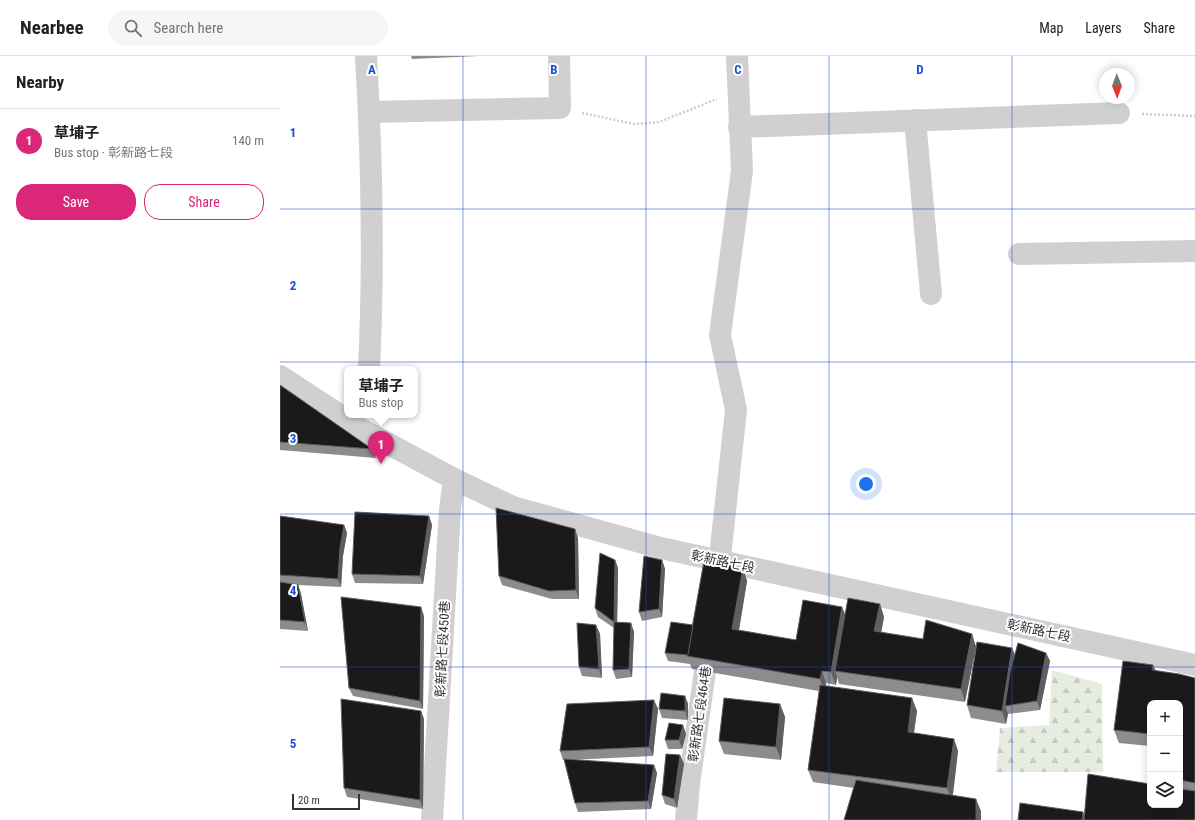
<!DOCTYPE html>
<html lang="en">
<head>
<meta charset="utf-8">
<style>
	:root { --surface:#fff; --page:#f6f6f6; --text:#202124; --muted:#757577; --line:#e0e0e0; --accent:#db2777 }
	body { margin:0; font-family:"Roboto Condensed","Noto Sans TC",sans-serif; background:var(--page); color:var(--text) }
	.controls { position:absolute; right:12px; bottom:12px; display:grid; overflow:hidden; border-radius:8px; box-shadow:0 2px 10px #0003 }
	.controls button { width:36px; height:36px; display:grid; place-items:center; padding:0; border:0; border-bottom:1px solid var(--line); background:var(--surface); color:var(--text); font:20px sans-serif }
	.compass { position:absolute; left:819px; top:12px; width:36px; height:36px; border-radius:50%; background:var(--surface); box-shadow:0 2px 10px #0003; rotate:179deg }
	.scale { position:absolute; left:12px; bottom:10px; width:68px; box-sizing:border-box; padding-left:4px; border:2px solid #333; border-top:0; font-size:11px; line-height:14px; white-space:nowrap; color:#333; -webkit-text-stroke:3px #fff; paint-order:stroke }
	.you { position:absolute; left:586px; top:428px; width:14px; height:14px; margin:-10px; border:3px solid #fff; border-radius:50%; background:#1a73e8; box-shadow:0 0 0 6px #1a73e833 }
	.badge { display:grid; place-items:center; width:26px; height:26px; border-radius:50%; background:var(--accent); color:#fff; font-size:13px; font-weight:700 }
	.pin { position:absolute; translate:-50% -33px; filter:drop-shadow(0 1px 2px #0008) }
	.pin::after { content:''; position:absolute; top:21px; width:14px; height:12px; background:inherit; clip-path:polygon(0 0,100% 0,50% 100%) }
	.popup { position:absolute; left:64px; top:310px; width:74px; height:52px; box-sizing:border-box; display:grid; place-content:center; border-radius:8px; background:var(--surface); filter:drop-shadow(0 1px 3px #0005); font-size:13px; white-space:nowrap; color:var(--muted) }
	.popup b { font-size:15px; color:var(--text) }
	.popup::after { content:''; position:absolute; left:50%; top:100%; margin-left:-8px; border:8px solid transparent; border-top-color:var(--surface) }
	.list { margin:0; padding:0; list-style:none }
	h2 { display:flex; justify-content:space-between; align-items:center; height:52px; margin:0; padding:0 16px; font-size:17px }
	h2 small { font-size:13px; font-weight:400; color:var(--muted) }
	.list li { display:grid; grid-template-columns:26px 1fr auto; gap:12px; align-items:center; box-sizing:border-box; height:64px; padding:0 16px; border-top:1px solid var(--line) }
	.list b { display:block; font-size:15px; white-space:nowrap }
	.list p { margin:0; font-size:13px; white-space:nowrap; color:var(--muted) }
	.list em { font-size:13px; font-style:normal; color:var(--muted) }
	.actions { display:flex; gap:8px; padding:12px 16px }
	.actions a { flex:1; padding:9px 0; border:1px solid var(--accent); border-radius:16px; text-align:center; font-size:14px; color:var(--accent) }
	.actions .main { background:var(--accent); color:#fff }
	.icon { flex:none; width:22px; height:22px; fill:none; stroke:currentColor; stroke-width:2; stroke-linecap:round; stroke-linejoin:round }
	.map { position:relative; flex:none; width:915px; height:764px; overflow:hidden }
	header { display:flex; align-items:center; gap:24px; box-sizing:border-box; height:56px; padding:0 20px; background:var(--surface); border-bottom:1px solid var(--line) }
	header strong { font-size:19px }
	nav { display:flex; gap:22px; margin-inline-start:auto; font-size:14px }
	.search { width:280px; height:36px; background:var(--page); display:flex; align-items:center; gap:10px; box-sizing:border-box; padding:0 14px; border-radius:22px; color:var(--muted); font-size:15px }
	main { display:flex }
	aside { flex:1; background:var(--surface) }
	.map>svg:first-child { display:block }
	.forest { fill:url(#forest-firs) }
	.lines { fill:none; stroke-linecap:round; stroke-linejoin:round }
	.path { stroke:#cdcdcd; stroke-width:2.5; stroke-dasharray:2 2; stroke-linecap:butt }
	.minor { stroke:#d0d0d0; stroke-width:22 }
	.wall { fill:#8c8c8c }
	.shaded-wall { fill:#5f5f5f }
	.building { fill:#1a1a1a; stroke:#5f5f5f }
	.grid { fill:none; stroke:#1d4ed8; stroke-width:1; stroke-opacity:0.55 }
	.labels { text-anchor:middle; stroke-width:4; stroke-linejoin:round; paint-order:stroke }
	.street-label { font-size:13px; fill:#333; stroke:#fff }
	.grid-label { font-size:13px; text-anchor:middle; font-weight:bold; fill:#1d4ed8; stroke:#fff; stroke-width:4; stroke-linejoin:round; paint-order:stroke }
</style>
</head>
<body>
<header>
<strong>Nearbee</strong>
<div class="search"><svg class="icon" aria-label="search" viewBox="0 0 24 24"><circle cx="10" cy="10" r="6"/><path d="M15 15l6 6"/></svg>Search here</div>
<nav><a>Map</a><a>Layers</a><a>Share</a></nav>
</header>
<main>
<aside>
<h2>Nearby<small></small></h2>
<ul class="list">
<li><span class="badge">1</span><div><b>草埔子</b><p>Bus stop · 彰新路七段</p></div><em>140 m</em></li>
</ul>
<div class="actions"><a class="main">Save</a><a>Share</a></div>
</aside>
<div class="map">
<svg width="915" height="764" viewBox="0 0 915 764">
	<defs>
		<pattern id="forest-firs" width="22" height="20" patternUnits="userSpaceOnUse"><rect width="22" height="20" fill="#e6ecdf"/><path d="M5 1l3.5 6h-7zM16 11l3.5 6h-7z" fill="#c6cbc0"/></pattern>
	</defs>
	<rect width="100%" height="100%" fill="#fff"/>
	<!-- forest -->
	<polygon class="forest" points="772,614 822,628 823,716 716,716 720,672 769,669"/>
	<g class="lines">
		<!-- path -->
		<g class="path">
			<polyline points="302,57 354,68 379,66 437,43"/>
			<polyline points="862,58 915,60"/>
		</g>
		<!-- minor -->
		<g class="minor">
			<path d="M86 0C92 104 94 209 89 313"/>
			<polyline points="89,56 280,52 279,0"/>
			<polyline points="635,64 651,238"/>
			<polyline points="459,71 839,57"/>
			<polyline points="739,198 915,195"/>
			<polyline points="0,320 81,373 174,423 233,451 381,492 915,609"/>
			<polyline points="438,519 456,354 440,279 462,115 457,0"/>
			<polyline points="152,764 170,453 174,423"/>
			<polyline points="406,764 409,728 429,587"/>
		</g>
	</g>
	<!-- wall -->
	<g class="wall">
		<polygon points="131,0 199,0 132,3"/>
		<polygon points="0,329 92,393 96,402 0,394"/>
		<polygon points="0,460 64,469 67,477 63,500 61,531 18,529 21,538 28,575 0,573"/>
		<polygon points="149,460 152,469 143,528 75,527 72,518"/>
		<polygon points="298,482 299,543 272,543 222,529 219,520"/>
		<polygon points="335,504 338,512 337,566 351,567 354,576 352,621 336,623 333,614 334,572 318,561 315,552"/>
		<polygon points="382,504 385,513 382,561 362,565 359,556"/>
		<polygon points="463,512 467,525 459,574 516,584 562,551 565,558 600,548 604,561 601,577 643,583 692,578 696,591 685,646 559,628 557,621 556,629 546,627 546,630 632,642 637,655 634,677 674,683 678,695 673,739 701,755 701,764 564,764 574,732 533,726 528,714 539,635 412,613 410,608 388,605 385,597 413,569"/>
		<polygon points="144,560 143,653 73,640 69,632"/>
		<polygon points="316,569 320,578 322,622 302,620 299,611"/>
		<polygon points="732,592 735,599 766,597 770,605 760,654 728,658 726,668 691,662 687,649"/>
		<polygon points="873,609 876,615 915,622 915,764 738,764 803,756 804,759 900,749 900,647 870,647 870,690 839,687 834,674"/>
		<polygon points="405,640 408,648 408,664 382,662 379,653"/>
		<polygon points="374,644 378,653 373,700 289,704 374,709 377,717 371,753 298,756 295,747 284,704 283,704 280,695"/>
		<polygon points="500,648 505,661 501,704 444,698 439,685"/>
		<polygon points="141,655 144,663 143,753 67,741 64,732"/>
		<polygon points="403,669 406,678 402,693 388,693 385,684"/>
		<polygon points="400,699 404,708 397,752 385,748 382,739"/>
	</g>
	<!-- shaded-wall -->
	<g class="shaded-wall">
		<polygon points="149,460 152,469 143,528 140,520"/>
		<polygon points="64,469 67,477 63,500 61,531 58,523 60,492"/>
		<polygon points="295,473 298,482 299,543 296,534"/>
		<polygon points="335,504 338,512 337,575 334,566"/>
		<polygon points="382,504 385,513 382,561 379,553"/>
		<polygon points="463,512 467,525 457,586 452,573"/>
		<polygon points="18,529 21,538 28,575 25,566"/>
		<polygon points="600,548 604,561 599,588 594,575"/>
		<polygon points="141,551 144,560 143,653 140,645"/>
		<polygon points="562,551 567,563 555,615 557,621 556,629 551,616"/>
		<polygon points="351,567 354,576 352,621 349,613"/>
		<polygon points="316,569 320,578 322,622 319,613"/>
		<polygon points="692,578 696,591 685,646 681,633"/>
		<polygon points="732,592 737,604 725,650 728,658 726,668 722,655"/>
		<polygon points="766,597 770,605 760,654 757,645"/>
		<polygon points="873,609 878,621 872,614"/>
		<polygon points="542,615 546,627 545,636 540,623"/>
		<polygon points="405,640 408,648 408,664 405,655"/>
		<polygon points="632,642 637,655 632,689 628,676"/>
		<polygon points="374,644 378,653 373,700 369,691"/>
		<polygon points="500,648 505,661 501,704 496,691"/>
		<polygon points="141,655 144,663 143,753 140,744"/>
		<polygon points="403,669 406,678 402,693 399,684"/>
		<polygon points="674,683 678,695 672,745 667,732"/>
		<polygon points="400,699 404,708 397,752 394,743"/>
		<polygon points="374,709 377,717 371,753 368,745"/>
		<polygon points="696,743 701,755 701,764 696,764"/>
		<polygon points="803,756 806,764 802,764"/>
	</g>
	<!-- building -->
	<g class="building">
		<polygon points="0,329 92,393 0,386"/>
		<polygon points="216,452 295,473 296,534 269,535 219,520"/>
		<polygon points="75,456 149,460 140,520 72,518"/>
		<polygon points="0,460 64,469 60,492 58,523 0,519"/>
		<polygon points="320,497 335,504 334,566 315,552"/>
		<polygon points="364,500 382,504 379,553 359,556"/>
		<polygon points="424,505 463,512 452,573 516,584 523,544 562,551 551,616 542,615 540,623 407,600"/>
		<polygon points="0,526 18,529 25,566 0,564"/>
		<polygon points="61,541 141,551 140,645 69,632"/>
		<polygon points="568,542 600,548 594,575 643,583 646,564 692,578 681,633 555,615"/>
		<polygon points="334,566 351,567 349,613 333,614"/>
		<polygon points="391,566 413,569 408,599 385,597"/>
		<polygon points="297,567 316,569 319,613 299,611"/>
		<polygon points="697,586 732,592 722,655 687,649"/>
		<polygon points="738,587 766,597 757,645 725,650 730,616"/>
		<polygon points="843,605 873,609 872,614 899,618 915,622 915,727 900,724 900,647 870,647 870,678 834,674"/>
		<polygon points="540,629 632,642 628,676 674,683 667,732 528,714"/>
		<polygon points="381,637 405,640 405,655 379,653"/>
		<polygon points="444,642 500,648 496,691 439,685"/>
		<polygon points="61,643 141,655 140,744 64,732"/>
		<polygon points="374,644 369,691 280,695 287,648"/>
		<polygon points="389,667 403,669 399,684 385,684"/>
		<polygon points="386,698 400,699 394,743 382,739"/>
		<polygon points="284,703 374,709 368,745 295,747"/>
		<polygon points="808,718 870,728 870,749 900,749 900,733 915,735 915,764 804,764"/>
		<polygon points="576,724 696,743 696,764 564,764"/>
		<polygon points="740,747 803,756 802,764 738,764"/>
	</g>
	<!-- grid -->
	<path class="grid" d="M183 0V764M366 0V764M549 0V764M732 0V764M0 153H915M0 306H915M0 458H915M0 611H915"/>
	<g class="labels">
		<!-- street labels -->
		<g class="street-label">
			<text transform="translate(443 505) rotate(12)" y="5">彰新路七段</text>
			<text transform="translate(759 574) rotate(12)" y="5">彰新路七段</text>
			<text transform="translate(162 593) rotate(-87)" y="5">彰新路七段450巷</text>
			<text transform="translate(419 658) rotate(-82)" y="5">彰新路七段464巷</text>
		</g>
	</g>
	<g class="grid-label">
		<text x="92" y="18">A</text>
		<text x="274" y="18">B</text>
		<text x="458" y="18">C</text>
		<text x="640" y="18">D</text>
		<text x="13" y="81">1</text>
		<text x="13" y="234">2</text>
		<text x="13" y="387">3</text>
		<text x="13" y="539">4</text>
		<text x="13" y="692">5</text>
	</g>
</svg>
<div class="controls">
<button>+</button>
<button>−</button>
<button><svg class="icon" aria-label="layers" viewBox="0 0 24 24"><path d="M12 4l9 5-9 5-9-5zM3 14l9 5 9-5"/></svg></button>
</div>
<svg class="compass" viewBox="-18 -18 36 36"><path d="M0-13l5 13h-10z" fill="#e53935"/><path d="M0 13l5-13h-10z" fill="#757577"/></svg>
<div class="scale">20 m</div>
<div class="you"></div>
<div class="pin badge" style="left:101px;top:408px">1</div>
<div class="popup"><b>草埔子</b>Bus stop</div>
</div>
</main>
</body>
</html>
